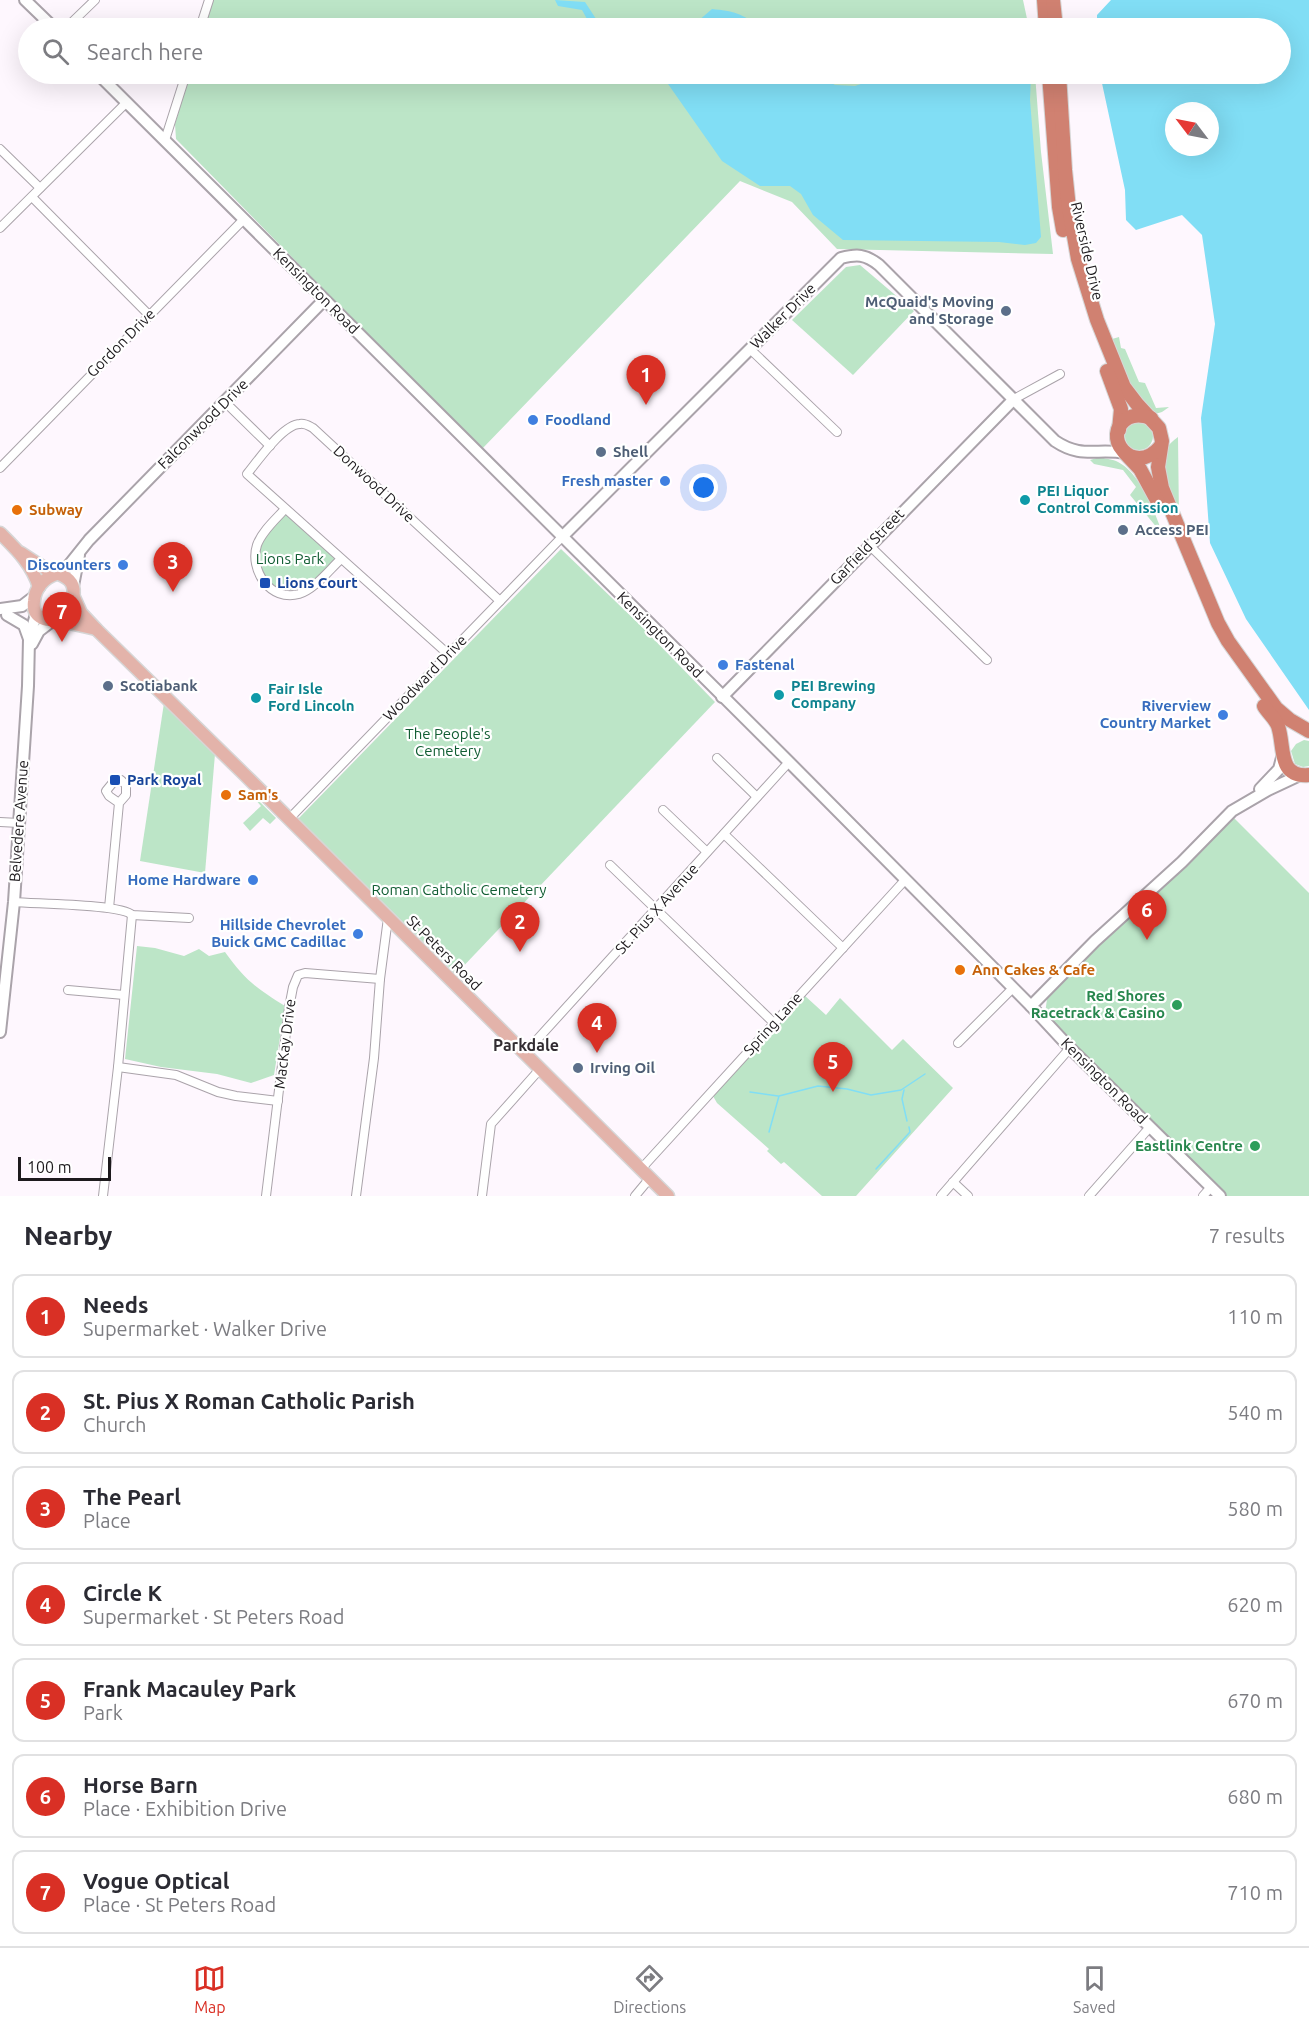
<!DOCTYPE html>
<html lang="en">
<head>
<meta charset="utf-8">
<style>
	:root { --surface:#fff; --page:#f7f7f7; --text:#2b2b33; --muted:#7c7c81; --line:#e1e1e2; --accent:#d93025 }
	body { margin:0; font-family:Ubuntu,sans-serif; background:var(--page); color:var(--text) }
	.compass { position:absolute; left:1165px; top:102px; width:54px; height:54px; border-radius:50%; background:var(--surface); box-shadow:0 6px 24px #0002; rotate:302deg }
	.scale { position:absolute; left:18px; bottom:15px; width:93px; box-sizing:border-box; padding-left:6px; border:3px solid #1d1a1d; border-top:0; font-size:16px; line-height:21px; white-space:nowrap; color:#1d1a1d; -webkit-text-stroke:4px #fff; paint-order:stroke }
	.you { position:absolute; left:704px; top:488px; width:21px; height:21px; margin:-15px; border:4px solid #fff; border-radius:50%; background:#1a73e8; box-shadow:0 0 0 9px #1a73e833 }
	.badge { display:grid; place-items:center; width:39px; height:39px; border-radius:50%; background:var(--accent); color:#fff; font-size:20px; font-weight:700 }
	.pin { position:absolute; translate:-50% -50px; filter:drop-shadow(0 2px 3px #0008) }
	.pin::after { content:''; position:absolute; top:32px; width:21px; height:18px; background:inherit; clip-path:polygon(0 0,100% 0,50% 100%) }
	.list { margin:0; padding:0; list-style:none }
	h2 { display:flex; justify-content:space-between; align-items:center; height:78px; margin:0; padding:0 24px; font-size:26px }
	h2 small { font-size:20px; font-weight:400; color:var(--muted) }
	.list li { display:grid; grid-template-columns:39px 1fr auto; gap:18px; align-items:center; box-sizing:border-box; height:84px; margin:0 12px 12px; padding:0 12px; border:2px solid var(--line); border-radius:12px }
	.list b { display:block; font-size:22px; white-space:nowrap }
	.list p { margin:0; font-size:20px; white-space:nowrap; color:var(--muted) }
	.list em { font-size:20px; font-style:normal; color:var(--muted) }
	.icon { flex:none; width:33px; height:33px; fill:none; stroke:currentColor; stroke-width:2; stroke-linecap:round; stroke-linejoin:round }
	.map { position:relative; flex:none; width:1309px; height:1196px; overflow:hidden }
	.search { position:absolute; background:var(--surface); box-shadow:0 6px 24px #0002; left:18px; right:18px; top:18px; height:66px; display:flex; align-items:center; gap:15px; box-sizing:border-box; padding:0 21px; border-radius:33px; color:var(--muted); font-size:22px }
	.sheet { height:750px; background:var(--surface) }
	nav { display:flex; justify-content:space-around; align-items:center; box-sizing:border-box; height:84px; border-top:2px solid var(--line); background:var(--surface); font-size:16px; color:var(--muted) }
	nav a { display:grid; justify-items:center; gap:3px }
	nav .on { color:var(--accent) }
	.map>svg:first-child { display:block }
	.green { fill:#bce5c7 }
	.water { fill:#81def5; fill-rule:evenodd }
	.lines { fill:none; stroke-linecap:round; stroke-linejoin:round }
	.stream { stroke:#81def5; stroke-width:1.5 }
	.street-casing { stroke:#aaa3aa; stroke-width:10 }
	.secondary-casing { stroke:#aaa3aa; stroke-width:14 }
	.primary-casing { stroke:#d6d6d6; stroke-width:15 }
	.highway-casing { stroke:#d6d6d6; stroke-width:16 }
	.street { stroke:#fff; stroke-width:8 }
	.secondary { stroke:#fff; stroke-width:10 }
	.primary { stroke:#e3b3aa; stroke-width:12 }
	.highway { stroke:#d08171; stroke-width:14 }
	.service-dot { fill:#5c6f8a; stroke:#fff; stroke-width:2 }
	.shop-dot { fill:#3f7fe0; stroke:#fff; stroke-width:2 }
	.culture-dot { fill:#0f9aa8; stroke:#fff; stroke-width:2 }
	.food-dot { fill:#e8710a; stroke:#fff; stroke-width:2 }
	.transit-dot { fill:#1a4fb4; stroke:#fff; stroke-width:2 }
	.leisure-dot { fill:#2e9e5b; stroke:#fff; stroke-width:2 }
	.labels { text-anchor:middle; stroke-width:4.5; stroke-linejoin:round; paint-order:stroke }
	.street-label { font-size:15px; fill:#1d1a1d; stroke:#fff }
	.service-label { font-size:15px; font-weight:bold; fill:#4e5e75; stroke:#fff; text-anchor:start }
	.shop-label { font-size:15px; font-weight:bold; fill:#366cbe; stroke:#fff; text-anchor:end }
	.culture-label { font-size:15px; font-weight:bold; fill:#0d838f; stroke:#fff; text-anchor:start }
	.food-label { font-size:15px; font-weight:bold; fill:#c56008; stroke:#fff; text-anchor:start }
	.park-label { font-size:15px; fill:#115d33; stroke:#fff }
	.transit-label { font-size:15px; font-weight:bold; fill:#164399; stroke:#fff; text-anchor:start }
	.leisure-label { font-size:15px; font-weight:bold; fill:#27864d; stroke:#fff; text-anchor:end }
	.neighbourhood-label { font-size:16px; font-weight:bold; fill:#322d32; stroke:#fff }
</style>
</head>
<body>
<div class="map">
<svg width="1309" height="1196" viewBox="0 0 1309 1196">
	<rect width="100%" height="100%" fill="#fef7fe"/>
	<!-- green -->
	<g class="green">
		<polygon points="212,0 1023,0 1029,28 204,28"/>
		<polygon points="190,74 1035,74 1041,152 1053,254 837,249 792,202 740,181 481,450 176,139 175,124"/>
		<polygon points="860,265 914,311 853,375 792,320 846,267"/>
		<path d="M1119 337 1121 348 1125 349 1139 382 1145 383 1156 408 1169 407C1165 410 1161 414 1155 413 1136 409 1118 356 1112 339Z"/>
		<circle cx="1139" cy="436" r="14"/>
		<path d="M1178 437 1179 518C1172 502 1157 469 1165 452 1167 445 1173 441 1178 437Z"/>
		<path d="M1100 457C1106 459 1113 459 1118 462 1141 474 1155 513 1163 535L1130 495 1136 487 1123 470 1094 464 1090 460Z"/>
		<path d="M286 513 336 558C327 567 317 580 305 586 278 601 251 573 260 545 264 533 277 522 286 513Z"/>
		<polygon points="561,549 639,624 715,702 456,974 298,819"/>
		<polygon points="164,703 215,754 205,873 140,861"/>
		<polygon points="1304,740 1309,741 1309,766 1303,767 1295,764 1291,751 1296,744"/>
		<polygon points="253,795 276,818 270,824 263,818 250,831 243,823 261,806 252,796"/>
		<polygon points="1233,817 1309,893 1309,1196 1226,1196 1050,1021 1045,1014 1047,999 1099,944"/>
		<path d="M137 946 155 948 184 956 199 949 209 956 225 952C245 980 256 988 285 1006L274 1075 251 1083 217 1074 161 1067 125 1059Z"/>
		<polygon points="804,995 826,1015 840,998 892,1050 903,1039 953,1088 856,1196 822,1196 784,1162 781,1164 767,1151 769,1149 717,1103 713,1096"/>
	</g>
	<!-- water -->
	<g class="water">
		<polygon points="555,0 585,2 600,25 610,28 592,28 582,10 558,6"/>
		<path d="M1111 0H1309V710L1246 619 1210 543 1201 418 1215 324 1202 235 1182 215 1136 230 1126 220 1125 190 1100 74H1280V28H1097V15ZM1174 111H1210V147H1174Z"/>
		<path d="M712 9C733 11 743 13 759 28H690Z"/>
		<polygon points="661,74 816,74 835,85 855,86 890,74 1031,74 1030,100 1041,237 1036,243 1025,245 999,242 843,240 813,215 801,194 790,186 760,186 722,161"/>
	</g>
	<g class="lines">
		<!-- stream -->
		<g class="stream">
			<polyline points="904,1090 902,1099 907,1121"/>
			<polyline points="750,1092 778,1096"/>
			<polyline points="769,1132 779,1096 818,1086 847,1089 871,1095 901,1090 925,1074"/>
			<polyline points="876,1169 910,1132 909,1127"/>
		</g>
		<!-- street casing -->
		<g class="street-casing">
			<g id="street">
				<polyline points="66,28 95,0"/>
				<polyline points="200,28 209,0"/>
				<polyline points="165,140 186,74"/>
				<polyline points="0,149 40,188"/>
				<polyline points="32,197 149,315"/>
				<polyline points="0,228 127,102"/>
				<polyline points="750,349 837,432"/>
				<polyline points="1014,399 1060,374"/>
				<polyline points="225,402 270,446"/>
				<polyline points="0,468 244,219"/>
				<path d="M285 509C276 519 262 531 257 545 249 570 270 602 299 594 315 589 329 570 341 559"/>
				<polyline points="869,545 987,660"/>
				<path d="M448 654 247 474C257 462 283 424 300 424 305 423 309 426 313 428L500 601"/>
				<polyline points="717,758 757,797"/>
				<polyline points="663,810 707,852"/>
				<polyline points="289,819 562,537"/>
				<polyline points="0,822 19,823"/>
				<polyline points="724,834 843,948"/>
				<polyline points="610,865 774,1023"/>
				<path d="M14 902C35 904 121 904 132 915L189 918"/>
				<polyline points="109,908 119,803 126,795 126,785 121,780 115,780 106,791 109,796 119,803"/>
				<polyline points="68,990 124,995"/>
				<polyline points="958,1043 1013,988"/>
				<polyline points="524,1054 789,762"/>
				<polyline points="118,1067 176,1075 218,1092 236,1096 278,1101"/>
				<polyline points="641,1169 905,880"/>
				<polyline points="953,1182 968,1196"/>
				<polyline points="103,1196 118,1067 132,915"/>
				<polyline points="266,1196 289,1008 293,987 298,975 305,973 380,979"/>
				<polyline points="356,1196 374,1058 380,979 388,918"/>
				<polyline points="482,1196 491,1124 540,1069"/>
				<polyline points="635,1196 650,1178"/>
				<polyline points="941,1196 1070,1048"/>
				<polyline points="1089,1196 1150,1127"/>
				<polyline points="1203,1196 1211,1187"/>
			</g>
		</g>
		<!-- secondary casing -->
		<g class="secondary-casing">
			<g id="secondary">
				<polyline points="25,0 54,28"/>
				<polyline points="98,74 789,762 1031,1006 1070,1048 1220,1196"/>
				<path d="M562 537 841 258C857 254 865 254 879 265L1055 441C1082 459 1096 448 1125 453"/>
				<polyline points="58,574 69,565 89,540 324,300"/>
				<polyline points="73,586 79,555"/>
				<polyline points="0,609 22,606 35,596"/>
				<polyline points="7,615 24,625 29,639"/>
				<polyline points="32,644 39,631 52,621"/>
				<polyline points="722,697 1014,399"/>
				<polyline points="1260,789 1279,769 1283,754"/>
				<polyline points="1031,1006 1095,941 1182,862 1232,811 1268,790 1300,775"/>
				<polyline points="0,1032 14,902 28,686 29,639 36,614"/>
			</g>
		</g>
		<!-- primary casing -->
		<g class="primary-casing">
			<g id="primary">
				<path d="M0 533C16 549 32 564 39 587"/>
				<path d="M21 553C30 559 39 565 48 570 55 573 63 574 69 580 84 595 60 630 40 617 34 613 33 608 34 601 35 588 44 578 56 574"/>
				<polyline points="73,595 81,613 96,629 244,774 668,1196"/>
				<polyline points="56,620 96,629"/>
			</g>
		</g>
		<!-- highway casing -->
		<g class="highway-casing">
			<g id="highway">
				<polyline points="1044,0 1046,28"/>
				<polyline points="1053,0 1056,28"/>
				<polyline points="1049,74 1059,207 1063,230"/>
				<polyline points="1059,74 1065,170 1069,208 1078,259 1097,320 1124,387 1137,404 1159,428 1162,441 1158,467 1162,488 1218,623 1228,641 1276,708 1290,720 1309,731"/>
				<polyline points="1107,371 1121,409 1119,430"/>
				<path d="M1151 418C1143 415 1135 414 1128 418 1099 435 1133 478 1160 447"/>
				<polyline points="1125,453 1140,469 1159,504"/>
				<path d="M1264 706C1268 713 1275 718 1278 726 1285 746 1277 778 1309 775"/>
			</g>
		</g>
		<!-- street -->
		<use href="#street" class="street"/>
		<!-- secondary -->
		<use href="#secondary" class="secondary"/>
		<!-- primary -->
		<use href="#primary" class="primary"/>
		<!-- highway -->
		<use href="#highway" class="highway"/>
	</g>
	<!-- markers -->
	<g class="service-dot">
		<circle cx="1006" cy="311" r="6"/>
		<circle cx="601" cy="452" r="6"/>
		<circle cx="1123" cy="530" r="6"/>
		<circle cx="108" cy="686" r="6"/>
		<circle cx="578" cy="1068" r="6"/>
	</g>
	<g class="shop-dot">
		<circle cx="533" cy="420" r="6"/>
		<circle cx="665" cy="481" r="6"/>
		<circle cx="123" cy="565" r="6"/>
		<circle cx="723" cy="665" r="6"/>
		<circle cx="1223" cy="715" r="6"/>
		<circle cx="253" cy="880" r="6"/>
		<circle cx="358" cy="934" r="6"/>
	</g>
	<g class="culture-dot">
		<circle cx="1025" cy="500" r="6"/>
		<circle cx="779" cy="695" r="6"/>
		<circle cx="256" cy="698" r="6"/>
	</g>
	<g class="food-dot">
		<circle cx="17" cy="510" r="6"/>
		<circle cx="226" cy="795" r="6"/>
		<circle cx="960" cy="970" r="6"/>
	</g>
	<g class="transit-dot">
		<rect x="259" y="577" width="12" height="12" rx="3"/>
		<rect x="109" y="774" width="12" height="12" rx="3"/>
	</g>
	<g class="leisure-dot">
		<circle cx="1177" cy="1005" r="6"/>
		<circle cx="1255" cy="1146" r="6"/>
	</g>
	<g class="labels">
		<!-- street labels -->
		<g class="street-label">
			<text transform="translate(1087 251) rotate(77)" y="5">Riverside Drive</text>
			<text transform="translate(316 291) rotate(45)" y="5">Kensington Road</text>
			<text transform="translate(783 316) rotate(-45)" y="5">Walker Drive</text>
			<text transform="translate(121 343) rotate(-45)" y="5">Gordon Drive</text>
			<text transform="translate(203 424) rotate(-45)" y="5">Falconwood Drive</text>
			<text transform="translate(374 484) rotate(43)" y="5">Donwood Drive</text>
			<text transform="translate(867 547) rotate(-46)" y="5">Garfield Street</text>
			<text transform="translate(660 635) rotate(45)" y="5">Kensington Road</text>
			<text transform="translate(425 678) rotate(-46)" y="5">Woodward Drive</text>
			<text transform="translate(19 821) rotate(-86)" y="5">Belvedere Avenue</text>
			<text transform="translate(657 909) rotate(-48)" y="5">St. Pius X Avenue</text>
			<text transform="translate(444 953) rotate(45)" y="5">St Peters Road</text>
			<text transform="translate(773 1024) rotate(-48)" y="5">Spring Lane</text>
			<text transform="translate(285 1044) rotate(-83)" y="5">MacKay Drive</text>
			<text transform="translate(1104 1081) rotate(45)" y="5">Kensington Road</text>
		</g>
		<!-- service labels -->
		<g class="service-label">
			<text x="994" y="307" text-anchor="end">McQuaid's Moving<tspan x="994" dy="17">and Storage</tspan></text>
			<text x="613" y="457">Shell</text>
			<text x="1135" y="535">Access PEI</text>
			<text x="120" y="691">Scotiabank</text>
			<text x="590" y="1073">Irving Oil</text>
		</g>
		<!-- shop labels -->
		<g class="shop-label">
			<text x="545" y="425" text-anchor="start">Foodland</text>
			<text x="653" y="486">Fresh master</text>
			<text x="111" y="570">Discounters</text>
			<text x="735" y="670" text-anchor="start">Fastenal</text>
			<text x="1211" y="711">Riverview<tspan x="1211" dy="17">Country Market</tspan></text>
			<text x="241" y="885">Home Hardware</text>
			<text x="346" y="930">Hillside Chevrolet<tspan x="346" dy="17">Buick GMC Cadillac</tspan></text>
		</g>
		<!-- culture labels -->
		<g class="culture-label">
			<text x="1037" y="496">PEI Liquor<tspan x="1037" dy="17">Control Commission</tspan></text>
			<text x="791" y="691">PEI Brewing<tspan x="791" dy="17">Company</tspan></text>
			<text x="268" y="694">Fair Isle<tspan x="268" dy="17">Ford Lincoln</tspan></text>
		</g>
		<!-- food labels -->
		<g class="food-label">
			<text x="29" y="515">Subway</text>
			<text x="238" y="800">Sam's</text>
			<text x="972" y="975">Ann Cakes &amp; Cafe</text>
		</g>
		<!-- park labels -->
		<g class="park-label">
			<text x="290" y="564">Lions Park</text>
			<text x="448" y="739">The People's<tspan x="448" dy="17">Cemetery</tspan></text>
			<text x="459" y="895">Roman Catholic Cemetery</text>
		</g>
		<!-- transit labels -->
		<g class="transit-label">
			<text x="277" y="588">Lions Court</text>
			<text x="127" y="785">Park Royal</text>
		</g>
		<!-- leisure labels -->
		<g class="leisure-label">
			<text x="1165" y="1001">Red Shores<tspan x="1165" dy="17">Racetrack &amp; Casino</tspan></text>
			<text x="1243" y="1151">Eastlink Centre</text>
		</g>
		<!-- neighbourhood labels -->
		<g class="neighbourhood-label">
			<text x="526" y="1051">Parkdale</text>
		</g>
	</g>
</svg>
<svg class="compass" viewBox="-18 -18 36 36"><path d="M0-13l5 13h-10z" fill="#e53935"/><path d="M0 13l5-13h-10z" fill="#7c7c81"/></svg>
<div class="scale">100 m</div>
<div class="you"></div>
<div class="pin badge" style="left:646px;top:405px">1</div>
<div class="pin badge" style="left:520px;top:952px">2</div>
<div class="pin badge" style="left:173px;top:592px">3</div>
<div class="pin badge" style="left:597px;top:1053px">4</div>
<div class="pin badge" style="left:833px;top:1092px">5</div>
<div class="pin badge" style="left:1147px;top:940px">6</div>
<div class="pin badge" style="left:62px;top:642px">7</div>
<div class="search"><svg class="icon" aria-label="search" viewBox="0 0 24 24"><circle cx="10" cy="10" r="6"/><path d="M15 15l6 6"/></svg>Search here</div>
</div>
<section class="sheet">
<h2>Nearby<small>7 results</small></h2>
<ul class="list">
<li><span class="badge">1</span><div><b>Needs</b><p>Supermarket · Walker Drive</p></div><em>110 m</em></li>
<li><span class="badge">2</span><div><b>St. Pius X Roman Catholic Parish</b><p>Church</p></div><em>540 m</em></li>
<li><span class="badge">3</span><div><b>The Pearl</b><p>Place</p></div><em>580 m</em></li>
<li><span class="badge">4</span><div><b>Circle K</b><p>Supermarket · St Peters Road</p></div><em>620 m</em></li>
<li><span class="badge">5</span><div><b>Frank Macauley Park</b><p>Park</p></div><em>670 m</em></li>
<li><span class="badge">6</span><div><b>Horse Barn</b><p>Place · Exhibition Drive</p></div><em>680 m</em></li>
<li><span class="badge">7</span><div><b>Vogue Optical</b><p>Place · St Peters Road</p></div><em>710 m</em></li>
</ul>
</section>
<nav>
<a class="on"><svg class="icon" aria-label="map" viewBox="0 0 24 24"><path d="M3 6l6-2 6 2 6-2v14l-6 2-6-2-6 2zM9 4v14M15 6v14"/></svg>Map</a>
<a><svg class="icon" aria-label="directions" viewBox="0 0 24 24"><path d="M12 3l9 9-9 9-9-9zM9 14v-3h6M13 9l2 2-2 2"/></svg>Directions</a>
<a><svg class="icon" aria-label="saved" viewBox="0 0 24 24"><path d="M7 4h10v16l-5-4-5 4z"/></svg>Saved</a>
</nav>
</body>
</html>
